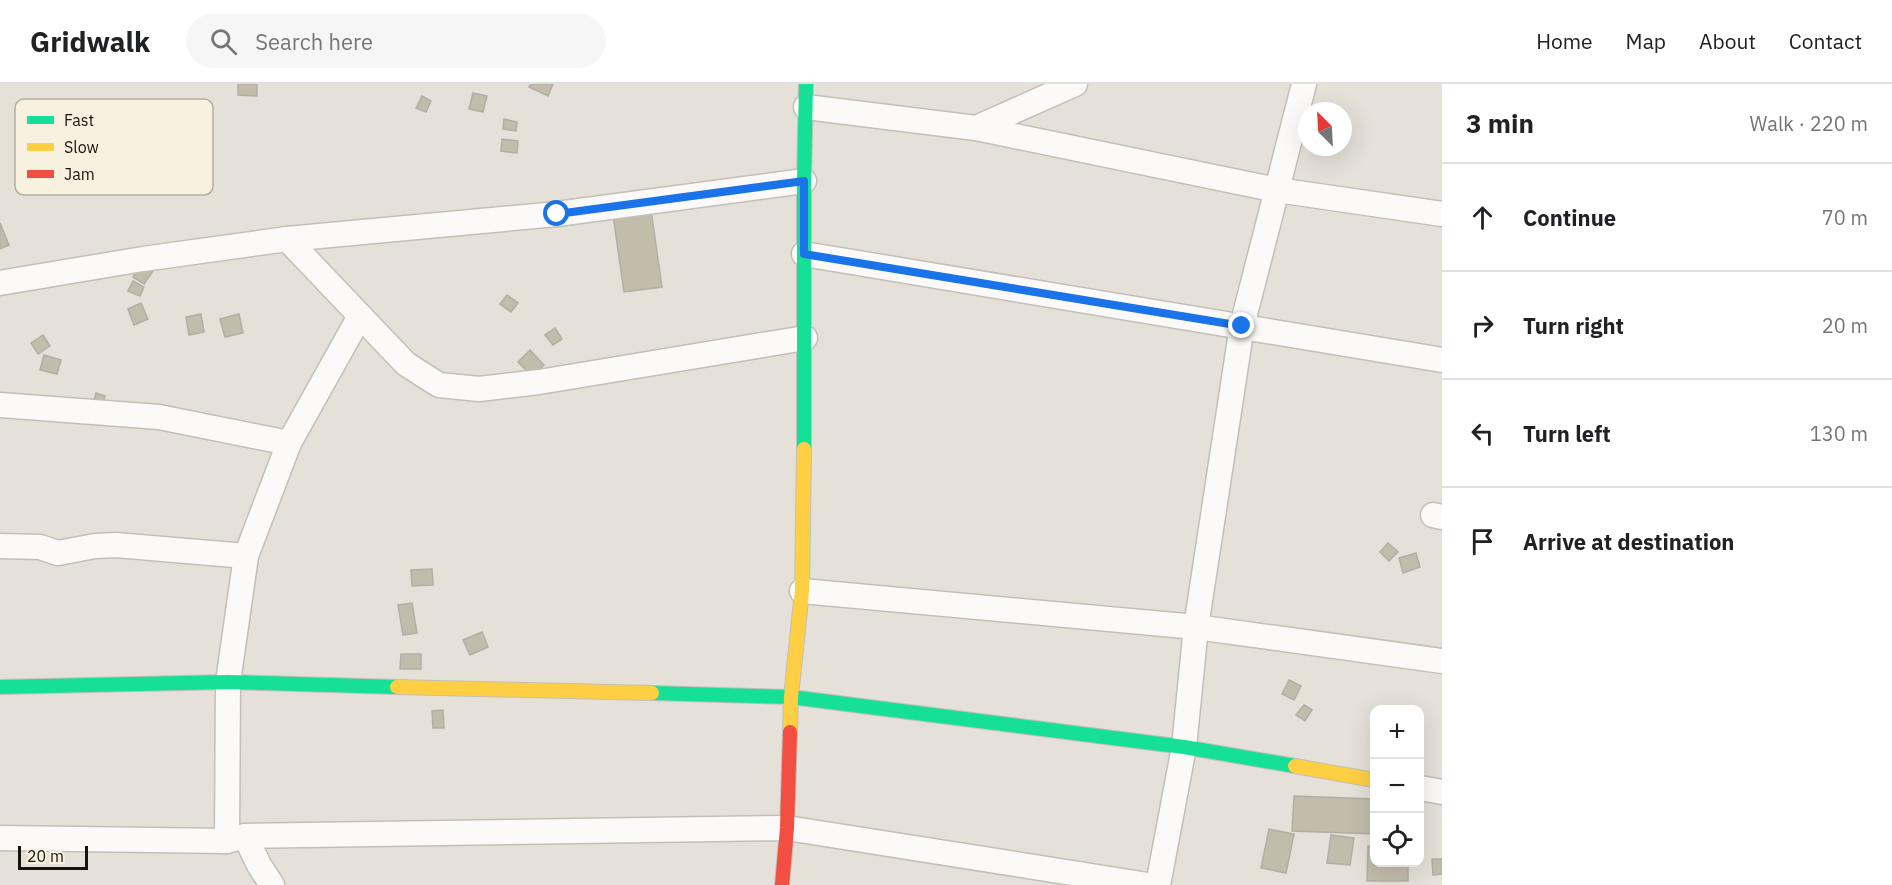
<!DOCTYPE html>
<html lang="en">
<head>
<meta charset="utf-8">
<style>
	:root { --surface:#fff; --page:#f6f6f6; --text:#202124; --muted:#757577; --line:#e0e0e0 }
	body { margin:0; font-family:"IBM Plex Sans",sans-serif; background:var(--page); color:var(--text) }
	.controls { position:absolute; right:18px; bottom:18px; display:grid; overflow:hidden; border-radius:12px; box-shadow:0 6px 24px #0002 }
	.controls button { width:54px; height:54px; display:grid; place-items:center; padding:0; border:0; border-bottom:2px solid var(--line); background:var(--surface); color:var(--text); font:30px sans-serif }
	.compass { position:absolute; left:1298px; top:18px; width:54px; height:54px; border-radius:50%; background:var(--surface); box-shadow:0 6px 24px #0002; rotate:336deg }
	.scale { position:absolute; left:18px; bottom:15px; width:70px; box-sizing:border-box; padding-left:6px; border:3px solid #17140e; border-top:0; font-size:16px; line-height:21px; white-space:nowrap; color:#17140e; -webkit-text-stroke:4px #f8f1df; paint-order:stroke }
	.stop { position:absolute; width:18px; height:18px; margin:-14px; border:4px solid #1a73e8; border-radius:50%; background:#fff }
	.stop.end { background:#1a73e8; border-color:#fff; box-shadow:0 2px 6px #0008 }
	.list { margin:0; padding:0; list-style:none }
	h2 { display:flex; justify-content:space-between; align-items:center; height:78px; margin:0; padding:0 24px; font-size:26px }
	h2 small { font-size:20px; font-weight:400; color:var(--muted) }
	.list li { display:grid; grid-template-columns:39px 1fr auto; gap:18px; align-items:center; box-sizing:border-box; height:108px; padding:0 24px; border-top:2px solid var(--line) }
	.list b { display:block; font-size:22px; white-space:nowrap }
	.list em { font-size:20px; font-style:normal; color:var(--muted) }
	.icon { flex:none; width:33px; height:33px; fill:none; stroke:currentColor; stroke-width:2; stroke-linecap:round; stroke-linejoin:round }
	.map { position:relative; flex:none; width:1442px; height:801px; overflow:hidden }
	header { display:flex; align-items:center; gap:36px; box-sizing:border-box; height:84px; padding:0 30px; background:var(--surface); border-bottom:2px solid var(--line) }
	header strong { font-size:28px }
	nav { display:flex; gap:33px; margin-inline-start:auto; font-size:21px }
	.search { width:420px; height:54px; background:var(--page); display:flex; align-items:center; gap:15px; box-sizing:border-box; padding:0 21px; border-radius:33px; color:var(--muted); font-size:22px }
	main { display:flex }
	aside { flex:1; background:var(--surface) }
	.map>svg:first-child { display:block }
	.building { fill:#c2bcab; stroke:#b2aea7; stroke-width:1.5 }
	.lines { fill:none; stroke-linecap:round; stroke-linejoin:round }
	.street-casing { stroke:#c3bfb8; stroke-width:27 }
	.fast-casing { stroke:#c3bfb8; stroke-width:16 }
	.slow-casing { stroke:#c3bfb8; stroke-width:16 }
	.jam-casing { stroke:#c3bfb8; stroke-width:16 }
	.street { stroke:#fbfaf9; stroke-width:24 }
	.fast { stroke:#16e098; stroke-width:14 }
	.slow { stroke:#ffcf43; stroke-width:14 }
	.jam { stroke:#f24e42; stroke-width:14 }
	.route { stroke:#1a73e8; stroke-width:8 }
	.key { fill:#f8f1df; stroke:#b4afa0; stroke-width:1.5 }
	.key-label { font-size:16px; fill:#17140e }
</style>
</head>
<body>
<header>
<strong>Gridwalk</strong>
<div class="search"><svg class="icon" aria-label="search" viewBox="0 0 24 24"><circle cx="10" cy="10" r="6"/><path d="M15 15l6 6"/></svg>Search here</div>
<nav><a>Home</a><a>Map</a><a>About</a><a>Contact</a></nav>
</header>
<main>
<div class="map">
<svg width="1442" height="801" viewBox="0 0 1442 801">
	<rect width="100%" height="100%" fill="#e5e1d8"/>
	<!-- building -->
	<g class="building">
		<polygon points="238,0 257,0 257,12 238,11"/>
		<polygon points="531,0 553,0 548,12 529,3"/>
		<polygon points="473,9 487,12 483,28 469,25"/>
		<polygon points="422,12 431,17 426,28 416,24"/>
		<polygon points="504,35 517,38 516,47 503,45"/>
		<polygon points="502,55 518,57 517,69 501,67"/>
		<polygon points="651,126 662,203 624,208 613,131"/>
		<polygon points="0,139 9,161 0,165"/>
		<polygon points="144,177 155,184 144,200 133,193"/>
		<polygon points="133,197 144,203 140,212 128,207"/>
		<polygon points="507,211 518,219 511,228 500,220"/>
		<polygon points="141,219 148,235 134,241 128,225"/>
		<polygon points="201,230 204,248 189,251 186,233"/>
		<polygon points="239,230 243,249 225,253 220,235"/>
		<polygon points="555,244 562,255 553,261 545,251"/>
		<polygon points="43,251 50,262 38,270 31,259"/>
		<polygon points="530,266 544,281 532,292 518,278"/>
		<polygon points="44,271 61,276 57,290 40,286"/>
		<polygon points="96,309 105,312 103,320 94,317"/>
		<polygon points="1388,459 1398,468 1389,477 1380,468"/>
		<polygon points="1416,469 1420,483 1403,489 1399,474"/>
		<polygon points="432,485 433,501 412,502 411,486"/>
		<polygon points="412,519 417,549 403,551 398,521"/>
		<polygon points="482,548 488,563 470,571 463,556"/>
		<polygon points="401,570 421,570 421,585 400,585"/>
		<polygon points="1289,596 1301,602 1294,616 1282,610"/>
		<polygon points="1304,621 1312,626 1305,637 1296,631"/>
		<polygon points="443,626 444,644 433,644 432,627"/>
		<polygon points="1294,712 1374,715 1374,750 1292,747"/>
		<polygon points="1269,745 1294,750 1286,789 1261,784"/>
		<polygon points="1331,751 1354,754 1350,781 1327,779"/>
		<polygon points="1368,762 1374,762 1374,778 1408,778 1408,797 1367,797"/>
		<polygon points="1432,775 1442,775 1442,790 1433,791"/>
	</g>
	<g class="lines">
		<!-- street casing -->
		<g class="street-casing">
			<g id="street">
				<polyline points="806,23 976,44 1075,0"/>
				<polyline points="976,44 1277,106 1442,130"/>
				<polyline points="287,155 406,280 439,301 479,305 539,298 805,254"/>
				<polyline points="804,170 1442,276"/>
				<polyline points="0,199 143,175 287,155 557,130 804,97"/>
				<polyline points="0,321 159,333 289,359"/>
				<polyline points="1433,431 1442,433"/>
				<polyline points="0,462 40,463 58,469 95,462 116,461 246,472"/>
				<polyline points="802,507 1196,543 1242,242 1304,0"/>
				<polyline points="1420,704 1442,708"/>
				<polyline points="245,752 787,744 1148,801"/>
				<polyline points="0,754 227,757 245,752 259,781 272,801"/>
				<polyline points="227,757 228,598 246,472 289,359 360,232"/>
				<polyline points="1158,801 1184,663 1196,543 1442,577"/>
			</g>
		</g>
		<!-- fast casing -->
		<g class="fast-casing">
			<g id="fast">
				<polyline points="804,365 804,97 806,0"/>
				<polyline points="0,603 228,598 397,603"/>
				<polyline points="652,609 791,613 1184,663 1295,682"/>
			</g>
		</g>
		<!-- slow casing -->
		<g class="slow-casing">
			<g id="slow">
				<polyline points="397,603 652,609"/>
				<polyline points="790,648 791,613 802,507 804,365"/>
				<polyline points="1295,682 1374,696"/>
			</g>
		</g>
		<!-- jam casing -->
		<g class="jam-casing">
			<polyline id="jam" points="782,801 787,744 790,648"/>
		</g>
		<!-- street -->
		<use href="#street" class="street"/>
		<!-- fast -->
		<use href="#fast" class="fast"/>
		<!-- slow -->
		<use href="#slow" class="slow"/>
		<!-- jam -->
		<use href="#jam" class="jam"/>
	</g>
	<g class="lines">
		<!-- route -->
		<polyline class="route" points="557,130 804,97 804,170 1242,242"/>
	</g>
	<!-- legend -->
	<rect x="15" y="15" width="198" height="96" rx="9" class="key"/>
	<rect x="27" y="32" width="27" height="8" fill="#16e098"/>
	<rect x="27" y="59" width="27" height="8" fill="#ffcf43"/>
	<rect x="27" y="86" width="27" height="8" fill="#f24e42"/>
	<g class="key-label">
		<text x="64" y="42">Fast</text>
		<text x="64" y="69">Slow</text>
		<text x="64" y="96">Jam</text>
	</g>
</svg>
<div class="controls">
<button>+</button>
<button>−</button>
<button><svg class="icon" aria-label="locate" viewBox="0 0 24 24"><circle cx="12" cy="12" r="6"/><path d="M12 2v4M12 18v4M2 12h4M18 12h4"/></svg></button>
</div>
<svg class="compass" viewBox="-18 -18 36 36"><path d="M0-13l5 13h-10z" fill="#e53935"/><path d="M0 13l5-13h-10z" fill="#757577"/></svg>
<div class="scale">20 m</div>
<div class="stop" style="left:557px;top:130px"></div>
<div class="stop end" style="left:1242px;top:242px"></div>
</div>
<aside>
<h2>3 min<small>Walk · 220 m</small></h2>
<ul class="list">
<li><svg class="icon" aria-label="ahead" viewBox="0 0 24 24"><path d="M12 20V5M6 11l6-6 6 6"/></svg><div><b>Continue</b></div><em>70 m</em></li>
<li><svg class="icon" aria-label="right" viewBox="0 0 24 24"><path d="M7 20v-9h11M14 6l5 5-5 5"/></svg><div><b>Turn right</b></div><em>20 m</em></li>
<li><svg class="icon" aria-label="left" viewBox="0 0 24 24"><path d="M17 20v-9H6M10 6l-5 5 5 5"/></svg><div><b>Turn left</b></div><em>130 m</em></li>
<li><svg class="icon" aria-label="arrive" viewBox="0 0 24 24"><path d="M6 21V4h12l-3 4 3 4H6"/></svg><div><b>Arrive at destination</b></div></li>
</ul>
</aside>
</main>
</body>
</html>
